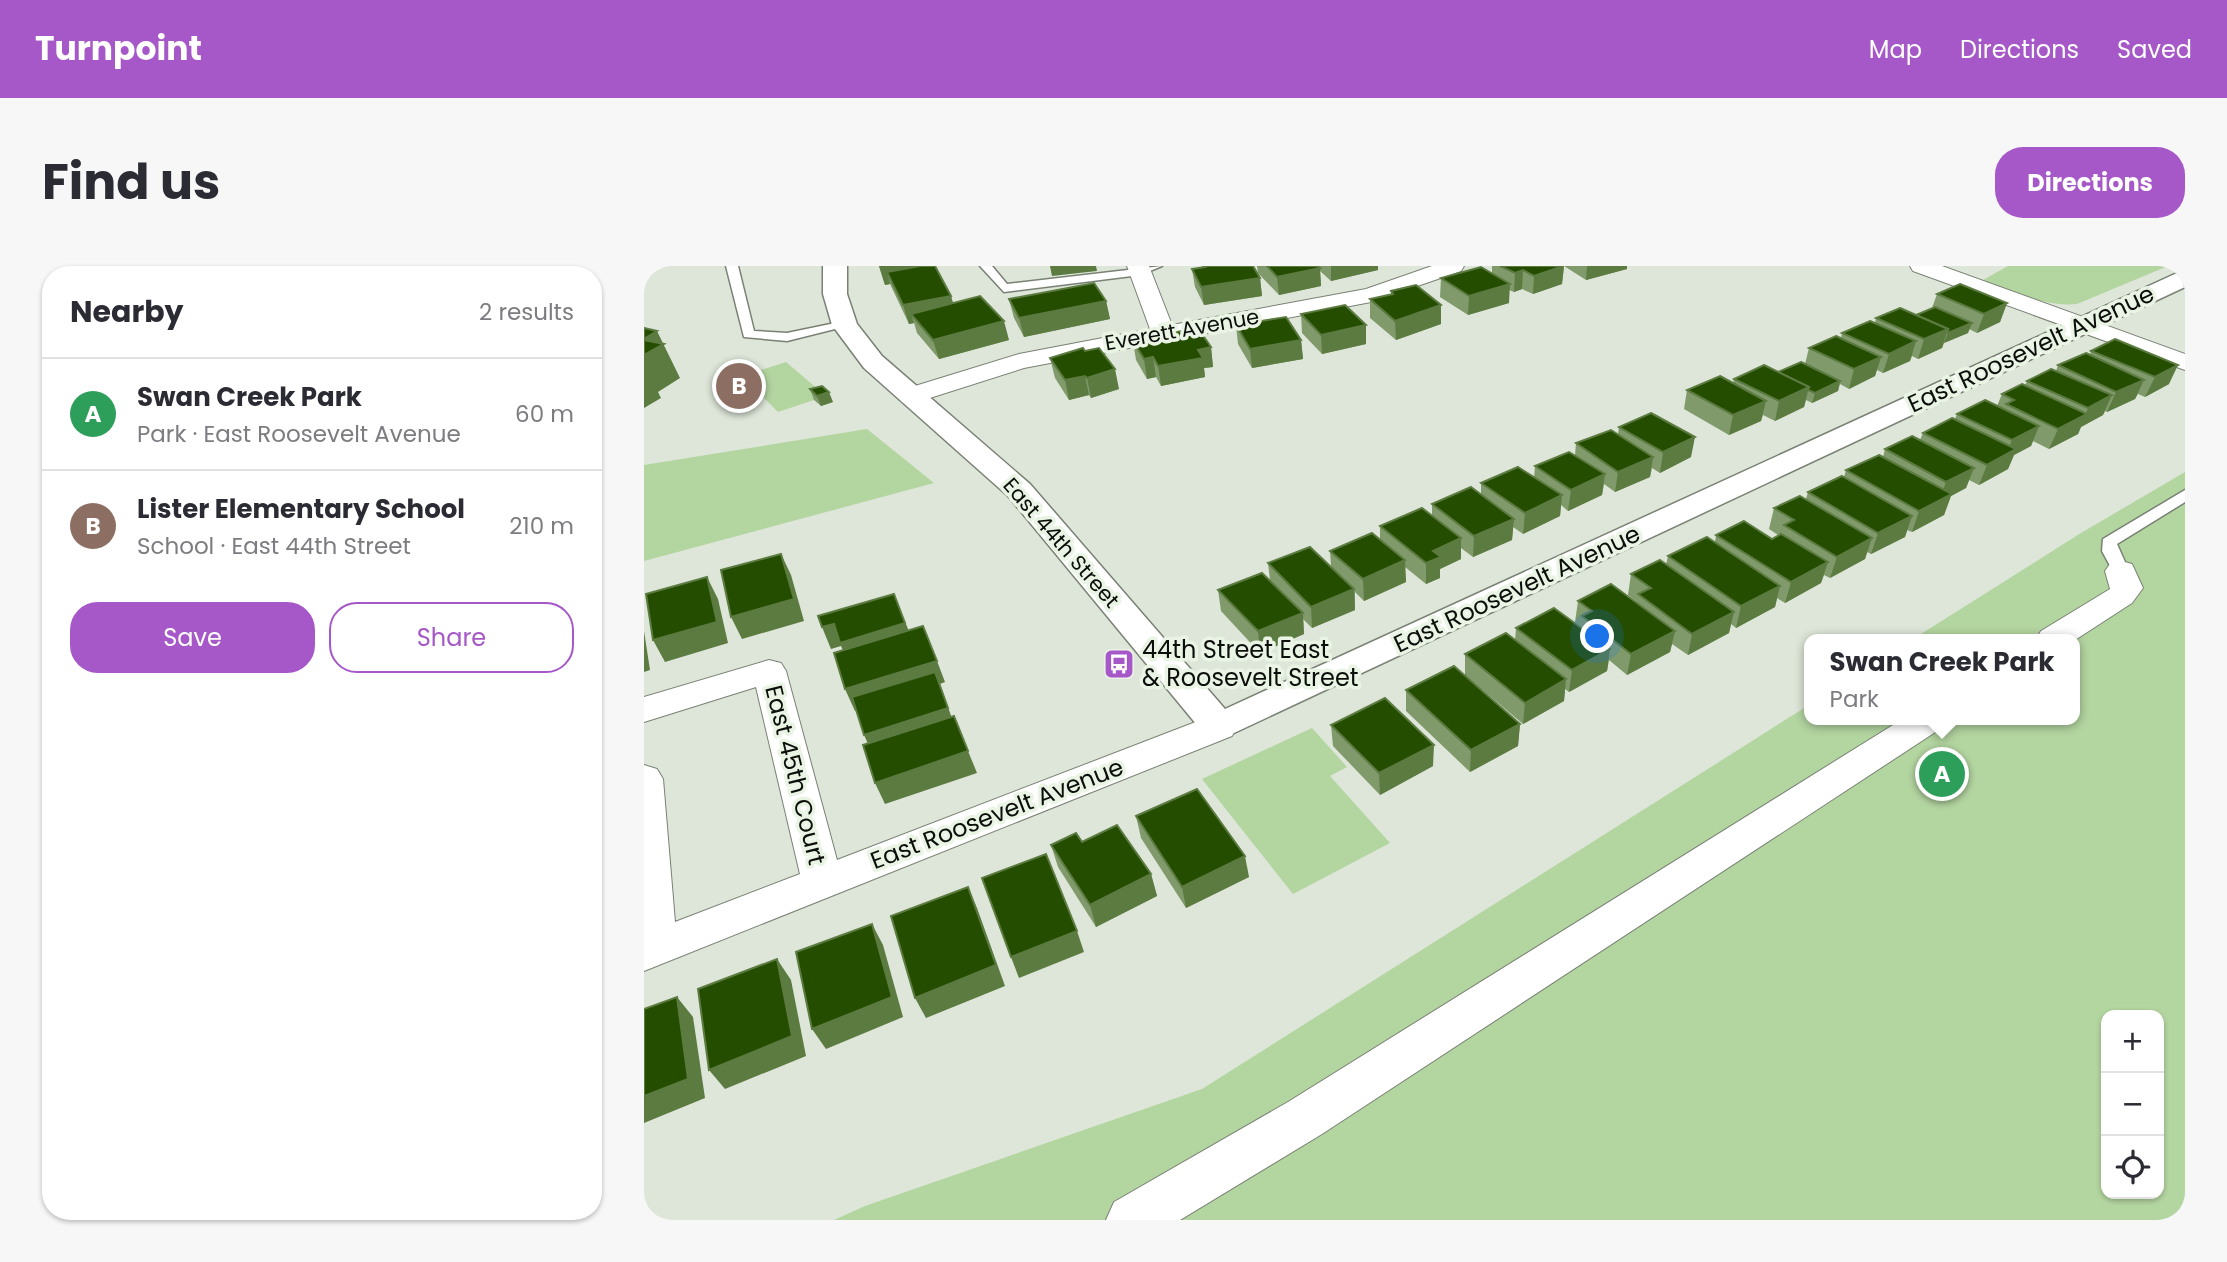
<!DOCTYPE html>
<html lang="en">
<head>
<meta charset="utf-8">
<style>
	:root { --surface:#fff; --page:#f7f7f7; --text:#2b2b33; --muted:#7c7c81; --line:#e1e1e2; --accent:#a657c8 }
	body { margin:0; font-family:Poppins,sans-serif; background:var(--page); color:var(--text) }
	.controls { position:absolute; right:21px; bottom:21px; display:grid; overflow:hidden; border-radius:14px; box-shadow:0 2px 5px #0004 }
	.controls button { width:63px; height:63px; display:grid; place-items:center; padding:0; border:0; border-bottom:2px solid var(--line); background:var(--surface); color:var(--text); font:35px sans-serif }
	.you { position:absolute; left:954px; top:371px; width:24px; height:24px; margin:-18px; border:5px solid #fff; border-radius:50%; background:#1a73e8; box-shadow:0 0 0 10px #1a73e833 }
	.badge { display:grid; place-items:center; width:46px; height:46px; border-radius:50%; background:var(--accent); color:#fff; font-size:23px; font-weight:700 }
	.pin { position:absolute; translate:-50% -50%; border:4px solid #fff; box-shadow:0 2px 7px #0006 }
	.popup { position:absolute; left:1160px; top:368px; width:276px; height:91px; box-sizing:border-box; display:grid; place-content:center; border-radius:14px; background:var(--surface); filter:drop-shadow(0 2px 5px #0005); font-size:23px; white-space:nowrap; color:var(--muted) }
	.popup b { font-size:26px; color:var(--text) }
	.popup::after { content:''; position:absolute; left:50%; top:100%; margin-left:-14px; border:14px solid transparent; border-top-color:var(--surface) }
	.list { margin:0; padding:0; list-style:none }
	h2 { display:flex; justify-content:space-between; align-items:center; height:91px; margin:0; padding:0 28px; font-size:30px }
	h2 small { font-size:23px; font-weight:400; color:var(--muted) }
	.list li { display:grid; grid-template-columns:46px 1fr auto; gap:21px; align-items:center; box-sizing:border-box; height:112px; padding:0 28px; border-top:2px solid var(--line) }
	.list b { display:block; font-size:26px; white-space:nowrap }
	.list p { margin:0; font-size:23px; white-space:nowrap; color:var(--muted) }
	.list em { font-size:23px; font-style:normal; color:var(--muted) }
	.actions { display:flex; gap:14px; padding:21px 28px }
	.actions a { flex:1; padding:16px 0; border:2px solid var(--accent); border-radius:28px; text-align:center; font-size:24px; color:var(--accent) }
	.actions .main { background:var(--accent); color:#fff }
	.icon { flex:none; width:38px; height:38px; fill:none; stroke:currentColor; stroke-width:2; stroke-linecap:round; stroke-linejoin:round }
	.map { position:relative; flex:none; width:1541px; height:954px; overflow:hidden; border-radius:28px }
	header { display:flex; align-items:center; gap:42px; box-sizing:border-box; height:98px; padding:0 35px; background:var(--accent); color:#fff }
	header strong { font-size:33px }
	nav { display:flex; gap:38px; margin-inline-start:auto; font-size:24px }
	.intro { display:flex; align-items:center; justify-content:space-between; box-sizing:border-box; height:168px; padding:0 42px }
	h1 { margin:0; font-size:49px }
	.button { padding:18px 32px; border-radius:28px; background:var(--accent); color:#fff; font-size:24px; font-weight:700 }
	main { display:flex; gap:42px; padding:0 42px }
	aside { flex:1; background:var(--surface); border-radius:28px; box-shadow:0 2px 5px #0004 }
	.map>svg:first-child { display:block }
	.green { fill:#b3d5a0; fill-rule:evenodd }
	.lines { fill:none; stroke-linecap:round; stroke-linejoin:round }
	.lane-casing { stroke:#798174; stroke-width:3 }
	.street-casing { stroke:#798174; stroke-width:2 }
	.secondary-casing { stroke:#798174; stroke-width:3 }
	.lane { fill:#fff; fill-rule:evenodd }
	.street { fill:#fff; fill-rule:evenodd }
	.secondary { fill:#fff; fill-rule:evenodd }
	.wall { fill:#819a6c }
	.shaded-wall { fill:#5c7b41 }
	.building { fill:#254d00; stroke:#5c7b41; stroke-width:2 }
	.labels { text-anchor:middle; stroke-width:7; stroke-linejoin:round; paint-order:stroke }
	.far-street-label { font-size:21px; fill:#0b0e0a; stroke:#eaf4e5 }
	.street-label { font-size:24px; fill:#0b0e0a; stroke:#eaf4e5 }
	.poi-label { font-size:24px; fill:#0b0e0a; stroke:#eaf4e5; text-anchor:start }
</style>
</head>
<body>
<header>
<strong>Turnpoint</strong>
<nav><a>Map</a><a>Directions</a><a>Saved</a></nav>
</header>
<div class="intro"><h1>Find us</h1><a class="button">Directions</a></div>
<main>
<aside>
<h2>Nearby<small>2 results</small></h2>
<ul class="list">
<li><span class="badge" style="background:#2e9e5b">A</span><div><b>Swan Creek Park</b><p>Park · East Roosevelt Avenue</p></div><em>60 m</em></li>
<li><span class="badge" style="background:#8d6e63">B</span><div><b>Lister Elementary School</b><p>School · East 44th Street</p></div><em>210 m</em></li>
</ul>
<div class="actions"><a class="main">Save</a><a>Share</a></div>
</aside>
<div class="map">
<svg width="1541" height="954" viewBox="0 0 1541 954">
	<rect width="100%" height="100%" fill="#dde6d8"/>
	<!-- green -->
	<g class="green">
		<path d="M1364 0H1524L1433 38C1400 41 1369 26 1339 14Z"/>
		<polygon points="142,96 182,130 134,146 98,110"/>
		<polygon points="223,163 290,217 0,295 0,199"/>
		<path d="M1541 206V954H190L221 940 558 823 1165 439V454H1431V373H1269L1437 267ZM1462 749H1515V928H1462Z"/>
		<polygon points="668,462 703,501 686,510 746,577 649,628 558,513"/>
	</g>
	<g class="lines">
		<!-- lane casing -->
		<g class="lane-casing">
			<g id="lane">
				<polygon points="82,0 94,0 110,65 143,67 201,55 207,59 143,75 100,71"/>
				<polygon points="336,0 348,0 363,18 518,0 496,9 360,26"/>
				<polygon points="1541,224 1541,236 1473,278 1485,305 1483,309 1471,309 1458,285 1459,273"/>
			</g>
		</g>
		<!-- street casing -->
		<g class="street-casing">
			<g id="street">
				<polygon points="483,0 505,0 528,59 722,23 788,0 820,0 817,5 727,36 380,102 267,138 258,136 254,130 258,124 375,88 506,63"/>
				<polygon points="1266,0 1298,0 1541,88 1541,104 1269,5"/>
				<polygon points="1477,295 1488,298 1499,322 1488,337 1431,374 1392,373 1397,365 1466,323 1461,305 1466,298"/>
				<polygon points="125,394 137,397 142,405 193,594 562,452 575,448 588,452 593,461 588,470 0,705 0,499 13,503 19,513 31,656 156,608 112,421 0,456 0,431"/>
				<polygon points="1257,454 1301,454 1296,463 678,868 536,954 462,954 470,936 644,836"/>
			</g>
		</g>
		<!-- secondary casing -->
		<g class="secondary-casing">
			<polygon id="secondary" points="179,0 203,0 203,28 213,58 238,90 386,218 581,443 1533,7 1541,5 1541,21 575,474 562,470 364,230 220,102 188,59 179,28"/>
		</g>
		<!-- lane -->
		<use href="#lane" class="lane"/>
		<!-- street -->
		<use href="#street" class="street"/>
		<!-- secondary -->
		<use href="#secondary" class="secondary"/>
	</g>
	<!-- wall -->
	<g class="wall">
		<polygon points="235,0 291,0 307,30 309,37 365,74 295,93 273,67 270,57 265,58 246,18 241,19"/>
		<polygon points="558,0 609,0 616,12 618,30 560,39 551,21 548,3 558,2"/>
		<polygon points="613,0 734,0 734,4 687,15 676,5 677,20 635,29 614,7"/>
		<polygon points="848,0 983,0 983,3 942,14 920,0 918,18 889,28 878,23 870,26 865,24 865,37 824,49 796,31 797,12 848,7"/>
		<polygon points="747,25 797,58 752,74 726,52 726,33 747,28"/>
		<polygon points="1293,28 1363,37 1356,56 1333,67 1325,63 1324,67 1300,77 1298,82 1274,93 1268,90 1266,95 1239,107 1233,104 1231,110 1205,123 1196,118 1194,125 1168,137 1162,134 1160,141 1131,155 1119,149 1117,155 1085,169 1040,143 1043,124 1089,118 1090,113 1134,106 1161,98 1165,82 1197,72 1198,67 1231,57 1232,52 1272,49 1288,42"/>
		<polygon points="365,33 462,35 466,53 380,71 370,52"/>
		<polygon points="657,48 722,59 722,78 678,88 658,67"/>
		<polygon points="592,59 657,74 659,93 608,102 594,78"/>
		<polygon points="540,68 567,81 569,101 560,102 561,111 517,120 512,111 503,113 492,94 489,75"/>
		<polygon points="1471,73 1525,118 1501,131 1494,128 1491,133 1463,146 1461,145 1459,149 1437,161 1434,168 1405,183 1389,175 1387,180 1370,189 1364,203 1335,219 1325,214 1322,222 1307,230 1300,249 1268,266 1263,264 1261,271 1227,288 1223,286 1221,293 1186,312 1180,309 1177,317 1141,337 1133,332 1131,341 1092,362 1087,358 1085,367 1044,389 1028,378 1026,386 983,409 965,394 963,405 925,426 921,423 920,435 879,458 828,415 876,458 874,480 826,506 762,445 762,424 821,409 821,388 871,375 872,362 936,361 936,360 931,356 934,335 993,337 993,336 984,329 987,308 1022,299 1024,290 1071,276 1072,269 1128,273 1134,269 1125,263 1130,242 1162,233 1164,226 1200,211 1202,204 1239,191 1241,183 1276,174 1279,167 1311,153 1313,148 1353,140 1358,128 1381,120 1383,115 1412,105 1414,99 1446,89 1447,85"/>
		<polygon points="406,92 475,123 447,132 445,129 425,134 411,112"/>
		<polygon points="166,123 189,136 177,140 170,134"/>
		<polygon points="975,161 1047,191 1016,207 1008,202 1006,211 971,226 960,218 958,229 924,245 917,239 916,250 879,268 869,261 868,274 829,291 817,282 817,293 796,303 796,312 782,318 761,301 762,316 720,335 711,326 711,344 668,362 659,353 660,368 616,387 577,345 574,324 626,314 624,297 687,300 686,285 736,274 736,260 788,249 788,238 837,229 837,217 890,212 891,200 931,189 932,177 974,168"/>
		<polygon points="687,459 789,500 736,529 689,480"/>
		<polygon points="492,550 605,611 542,642 497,572"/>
		<polygon points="438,576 507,608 513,630 452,661 414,601 407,579"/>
	</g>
	<!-- shaded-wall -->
	<g class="shaded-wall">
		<polygon points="235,0 291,0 293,11 243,6 246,18 241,19"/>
		<polygon points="406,0 452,0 453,5 408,10"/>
		<polygon points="687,0 734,0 734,4 687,15"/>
		<polygon points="920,0 918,18 889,28 890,10"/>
		<polygon points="943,0 983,0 983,3 942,14"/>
		<polygon points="676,2 677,20 635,29 633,11"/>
		<polygon points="879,4 878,23 870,26 871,7"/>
		<polygon points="616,12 618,30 560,39 557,21"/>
		<polygon points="866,18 865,37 824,49 825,30"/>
		<polygon points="307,30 312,48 267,48 270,57 265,58 259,39"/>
		<polygon points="462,35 466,53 380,71 375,52"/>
		<polygon points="1363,37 1356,56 1333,67 1340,48"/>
		<polygon points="797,39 797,58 752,74 751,55"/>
		<polygon points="360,55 365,74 295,93 289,74"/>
		<polygon points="1328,57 1324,67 1300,77 1304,67"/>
		<polygon points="722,59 722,78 678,88 677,69"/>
		<polygon points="1304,63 1298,82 1274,93 1280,73"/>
		<polygon points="13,65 36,112 14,126 17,132 0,142 0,73"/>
		<polygon points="657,74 659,93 608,102 606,83"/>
		<polygon points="1272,75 1266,95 1239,107 1245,88"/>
		<polygon points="567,81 569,101 560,102 561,111 517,120 514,100 554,84"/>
		<polygon points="509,91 512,111 503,113 500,93"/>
		<polygon points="1237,91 1231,110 1205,123 1210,103"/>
		<polygon points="1534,99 1525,118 1501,131 1511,111"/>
		<polygon points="471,103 475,123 447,132 443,112"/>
		<polygon points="441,110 445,129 425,134 421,114"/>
		<polygon points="1500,114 1491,133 1463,146 1472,126"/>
		<polygon points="1196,115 1194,125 1168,137 1171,127"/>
		<polygon points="1165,121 1160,141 1131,155 1135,135"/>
		<polygon points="185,126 189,136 177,140 173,130"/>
		<polygon points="1468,129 1459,149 1437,161 1434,168 1405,183 1414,163 1441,149 1444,142"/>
		<polygon points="1122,135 1117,155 1085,169 1089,149"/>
		<polygon points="1395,160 1387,180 1370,189 1364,203 1335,219 1343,199 1362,189 1368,174"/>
		<polygon points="1051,171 1047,191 1016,207 1019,186"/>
		<polygon points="1009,191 1006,211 971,226 974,206"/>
		<polygon points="1330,202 1322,222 1307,230 1300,249 1268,266 1275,245 1295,235 1302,216"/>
		<polygon points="961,208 958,229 924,245 927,224"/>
		<polygon points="918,229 916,250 879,268 881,247"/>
		<polygon points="1268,250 1261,271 1227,288 1234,267"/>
		<polygon points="870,253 868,274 829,291 830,270"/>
		<polygon points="817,272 817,293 796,303 796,312 782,318 782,297 789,285"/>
		<polygon points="1228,272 1221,293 1186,312 1193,291"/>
		<polygon points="137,288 147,309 160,355 98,373 87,351"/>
		<polygon points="761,294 762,316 720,335 719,313"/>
		<polygon points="1184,296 1177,317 1141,337 1147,316"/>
		<polygon points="63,311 74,333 84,377 21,396 9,374"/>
		<polygon points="1136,320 1131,341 1092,362 1097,340"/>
		<polygon points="710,323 711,344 668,362 667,341"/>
		<polygon points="250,328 270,378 205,398 197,380 187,383 178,361"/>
		<polygon points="1090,346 1085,367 1044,389 1048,368"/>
		<polygon points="659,347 660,368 616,387 614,365"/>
		<polygon points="0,365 6,404 0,406"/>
		<polygon points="1031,365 1026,386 983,409 987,388"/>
		<polygon points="966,383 963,405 925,426 928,404"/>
		<polygon points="293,395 301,416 296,418 312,464 230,491 220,469 295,418 211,445 201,423"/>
		<polygon points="922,413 920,435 879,458 881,437"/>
		<polygon points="876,458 874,480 826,506 827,484"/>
		<polygon points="790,479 789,500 736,529 735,507"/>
		<polygon points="324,485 333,507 241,538 231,517"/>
		<polygon points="601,590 605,611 542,642 538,621"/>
		<polygon points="507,608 513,630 452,661 446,639"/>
		<polygon points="324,621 333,642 361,720 282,752 271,732"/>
		<polygon points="228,658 239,679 259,751 182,783 168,763"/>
		<polygon points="433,665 440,686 375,712 367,691"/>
		<polygon points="133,693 147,714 162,790 81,823 65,804"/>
		<polygon points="33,731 49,751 61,832 0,857 0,830"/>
	</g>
	<!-- building -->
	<g class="building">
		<polygon points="276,0 291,0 307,30 259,39 243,6"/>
		<polygon points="560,0 609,0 616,12 557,21 548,3 561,1"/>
		<polygon points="623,0 673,0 676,2 633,11"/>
		<polygon points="856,0 919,0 890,10 879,4 871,7"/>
		<polygon points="837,1 866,18 825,30 797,12"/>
		<polygon points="450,17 462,35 375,52 365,33"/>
		<polygon points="1316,18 1363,37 1340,48 1293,28"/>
		<polygon points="772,19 797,39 751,55 726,33 749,28 747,25"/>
		<polygon points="336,30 360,55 289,74 267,48"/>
		<polygon points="701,39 722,59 677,69 657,48"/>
		<polygon points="1291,41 1328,57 1304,67 1304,63 1272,49"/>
		<polygon points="1256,42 1304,63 1280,73 1232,52"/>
		<polygon points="642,51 657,74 606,83 592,59"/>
		<polygon points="1226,55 1272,75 1245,88 1198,67"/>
		<polygon points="0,62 13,65 0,73"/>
		<polygon points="537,65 540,68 556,65 567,81 554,84 559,92 514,100 509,91 500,93 489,75"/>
		<polygon points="1192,70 1237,91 1210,103 1165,82"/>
		<polygon points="1471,73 1534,99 1511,111 1447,85"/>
		<polygon points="0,74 20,78 0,89"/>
		<polygon points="439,82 441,85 455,82 471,103 443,112 441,110 421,114 406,92"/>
		<polygon points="1442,87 1500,114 1472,126 1414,99"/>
		<polygon points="1157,96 1196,115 1171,127 1164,124 1165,121 1134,106"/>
		<polygon points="1120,99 1165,121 1135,135 1090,113"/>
		<polygon points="1407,103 1468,129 1444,142 1383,115"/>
		<polygon points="1076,110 1122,135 1089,149 1043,124"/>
		<polygon points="1378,118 1443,148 1414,163 1362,138 1370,134 1358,128"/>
		<polygon points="178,120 185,126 173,130 166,123"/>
		<polygon points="1341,134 1395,160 1368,174 1313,148"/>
		<polygon points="1007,147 1051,171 1019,186 975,161"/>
		<polygon points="1308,152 1372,183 1343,199 1279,167"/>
		<polygon points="967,164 1009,191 974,206 932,177"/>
		<polygon points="1268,170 1330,202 1302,216 1241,183"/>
		<polygon points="925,186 961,208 927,224 891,200"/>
		<polygon points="1235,189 1308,228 1275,245 1202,204"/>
		<polygon points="874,201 918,229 881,247 837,217"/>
		<polygon points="1198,210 1268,250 1234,267 1164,226"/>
		<polygon points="827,221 870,253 830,270 788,238"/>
		<polygon points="1156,230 1228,272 1193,291 1140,259 1150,254 1130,242"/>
		<polygon points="778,242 817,272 789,285 797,291 782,297 736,260"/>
		<polygon points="1100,255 1128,273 1137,268 1184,296 1147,316 1072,269"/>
		<polygon points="728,267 761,294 719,313 686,285"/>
		<polygon points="1063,271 1136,320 1097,340 1024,290"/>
		<polygon points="666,281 710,323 667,341 624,297"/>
		<polygon points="137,288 150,333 87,351 77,304"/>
		<polygon points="1016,294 1090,346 1048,368 994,328 1007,322 987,308"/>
		<polygon points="618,307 659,347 614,365 574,324"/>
		<polygon points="63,311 73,356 9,374 2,328"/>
		<polygon points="967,318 1031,365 987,388 938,350 948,345 934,335"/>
		<polygon points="250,328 261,357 196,377 190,358 178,361 174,350"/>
		<polygon points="910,342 966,383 928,404 872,362"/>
		<polygon points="279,360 293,395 201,423 190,387"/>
		<polygon points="862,367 922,413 881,437 821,388"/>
		<polygon points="810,400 876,458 827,484 762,424"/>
		<polygon points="291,406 304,442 220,469 208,431"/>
		<polygon points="741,432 790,479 735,507 687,459"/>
		<polygon points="310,450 324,485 231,517 219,479"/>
		<polygon points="553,523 601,590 538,621 492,550"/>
		<polygon points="473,559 507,608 446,639 407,579 432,567 438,576"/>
		<polygon points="402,588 433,665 367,691 338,612"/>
		<polygon points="324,621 352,699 271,732 247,650"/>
		<polygon points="228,658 248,731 168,763 152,686"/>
		<polygon points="133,693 148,770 65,804 54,723"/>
		<polygon points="33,731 44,813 0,830 0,743"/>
	</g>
	<!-- icons -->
	<defs>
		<g id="bus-square" transform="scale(1.575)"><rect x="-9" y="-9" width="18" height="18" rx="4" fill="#a657c8" stroke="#eaf4e5"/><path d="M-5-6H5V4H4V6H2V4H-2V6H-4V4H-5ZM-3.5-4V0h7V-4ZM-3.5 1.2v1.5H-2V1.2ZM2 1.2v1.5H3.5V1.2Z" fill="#fff"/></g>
	</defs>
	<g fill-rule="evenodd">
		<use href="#bus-square" x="475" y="398"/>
	</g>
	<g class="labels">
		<!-- far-street labels -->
		<g class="far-street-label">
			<text transform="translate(538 64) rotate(-10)" y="7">Everett Avenue</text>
			<text transform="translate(417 277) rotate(49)" y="7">East 44th Street</text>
		</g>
		<!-- street labels -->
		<g class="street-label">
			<text transform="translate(1387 83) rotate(-25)" y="8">East Roosevelt Avenue</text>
			<text transform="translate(873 323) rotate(-25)" y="8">East Roosevelt Avenue</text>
			<text transform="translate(151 509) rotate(76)" y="8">East 45th Court</text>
			<text transform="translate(353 548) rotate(-21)" y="8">East Roosevelt Avenue</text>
		</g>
		<!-- poi labels -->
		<g class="poi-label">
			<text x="498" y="392">44th Street East<tspan x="498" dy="28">&amp; Roosevelt Street</tspan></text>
		</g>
	</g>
</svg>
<div class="controls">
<button>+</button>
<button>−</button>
<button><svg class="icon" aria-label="locate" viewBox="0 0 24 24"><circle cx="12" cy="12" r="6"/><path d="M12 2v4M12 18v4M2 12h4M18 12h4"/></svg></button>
</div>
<div class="you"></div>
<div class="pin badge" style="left:1298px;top:508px;background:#2e9e5b">A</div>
<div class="popup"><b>Swan Creek Park</b>Park</div>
<div class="pin badge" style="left:95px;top:120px;background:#8d6e63">B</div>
</div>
</main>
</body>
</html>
